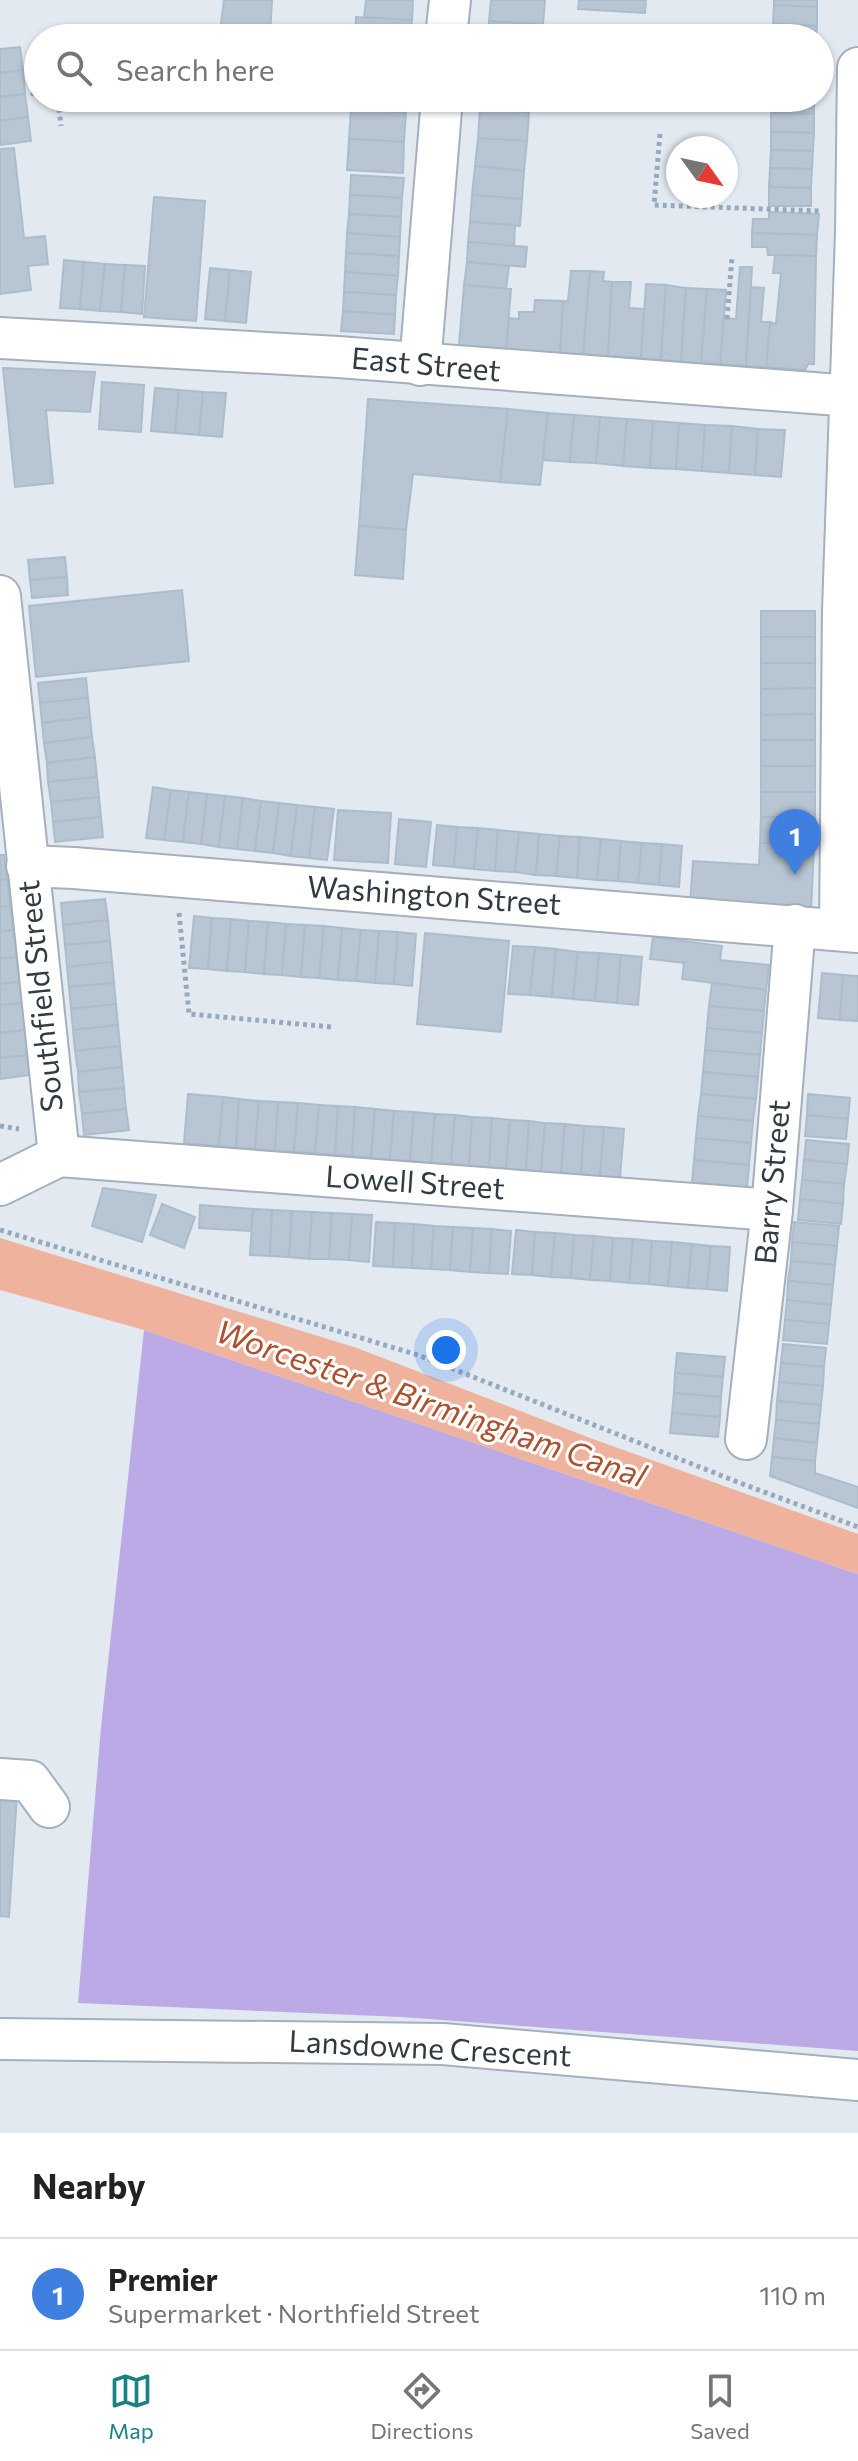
<!DOCTYPE html>
<html lang="en">
<head>
<meta charset="utf-8">
<style>
	:root { --surface:#fff; --page:#f6f6f6; --text:#222; --muted:#767676; --line:#e0e0e0; --accent:#1a8283 }
	body { margin:0; font-family:Commissioner,sans-serif; background:var(--page); color:var(--text) }
	.compass { position:absolute; left:666px; top:136px; width:72px; height:72px; border-radius:50%; background:var(--surface); box-shadow:0 2px 6px #0004; rotate:123deg }
	.you { position:absolute; left:446px; top:1350px; width:28px; height:28px; margin:-20px; border:6px solid #fff; border-radius:50%; background:#1a73e8; box-shadow:0 0 0 12px #1a73e833 }
	.badge { display:grid; place-items:center; width:52px; height:52px; border-radius:50%; background:var(--accent); color:#fff; font-size:26px; font-weight:700 }
	.pin { position:absolute; translate:-50% -66px; filter:drop-shadow(0 2px 4px #0008) }
	.pin::after { content:''; position:absolute; top:42px; width:28px; height:24px; background:inherit; clip-path:polygon(0 0,100% 0,50% 100%) }
	.list { margin:0; padding:0; list-style:none }
	h2 { display:flex; justify-content:space-between; align-items:center; height:104px; margin:0; padding:0 32px; font-size:34px }
	h2 small { font-size:26px; font-weight:400; color:var(--muted) }
	.list li { display:grid; grid-template-columns:52px 1fr auto; gap:24px; align-items:center; box-sizing:border-box; height:112px; padding:0 32px; border-top:2px solid var(--line) }
	.list b { display:block; font-size:30px; white-space:nowrap }
	.list p { margin:0; font-size:26px; white-space:nowrap; color:var(--muted) }
	.list em { font-size:26px; font-style:normal; color:var(--muted) }
	.icon { flex:none; width:44px; height:44px; fill:none; stroke:currentColor; stroke-width:2; stroke-linecap:round; stroke-linejoin:round }
	.map { position:relative; flex:none; width:858px; height:2133px; overflow:hidden }
	.search { position:absolute; background:var(--surface); box-shadow:0 2px 6px #0004; left:24px; right:24px; top:24px; height:88px; display:flex; align-items:center; gap:20px; box-sizing:border-box; padding:0 28px; border-radius:44px; color:var(--muted); font-size:30px }
	.sheet { height:216px; background:var(--surface) }
	nav { display:flex; justify-content:space-around; align-items:center; box-sizing:border-box; height:112px; border-top:2px solid var(--line); background:var(--surface); font-size:22px; color:var(--muted) }
	nav a { display:grid; justify-items:center; gap:4px }
	nav .on { color:var(--accent) }
	.map>svg:first-child { display:block }
	.green { fill:#bcaae6 }
	.water { fill:#efb29d }
	.building { fill:#b7c6d2; stroke:#abbdcd; stroke-width:2 }
	.lines { fill:none; stroke-linecap:round; stroke-linejoin:round }
	.minor-casing { stroke:#a5b0bc; stroke-width:44 }
	.path { stroke:#96aabe; stroke-width:5; stroke-dasharray:4 4; stroke-linecap:butt }
	.minor { stroke:#fff; stroke-width:40 }
	.labels { text-anchor:middle; stroke-width:6; stroke-linejoin:round; paint-order:stroke }
	.street-label { font-size:30px; fill:#333b42; stroke:#fff }
	.water-label { font-size:32px; font-style:italic; fill:#ad502d; stroke:#fff }
</style>
</head>
<body>
<div class="map">
<svg width="858" height="2133" viewBox="0 0 858 2133">
	<rect width="100%" height="100%" fill="#e2e9f1"/>
	<!-- green -->
	<polygon class="green" points="144,1330 858,1574 858,2051 401,2017 78,2003 101,1727"/>
	<!-- water -->
	<polygon class="water" points="0,1238 357,1348 590,1438 858,1534 858,1574 144,1330 0,1290"/>
	<!-- building -->
	<g class="building">
		<polygon points="224,0 272,0 270,38 219,38"/>
		<polygon points="366,0 413,0 412,20 364,17"/>
		<polygon points="491,0 545,0 543,25 489,21"/>
		<polygon points="579,0 646,0 645,13 578,9"/>
		<polygon points="774,0 817,0 817,7 774,5"/>
		<polygon points="774,5 817,7 817,26 773,24"/>
		<polygon points="356,17 412,20 410,38 355,38"/>
		<polygon points="489,21 535,24 534,38 488,38"/>
		<polygon points="773,24 817,26 816,38 773,38"/>
		<polygon points="20,47 23,70 0,73 0,49"/>
		<polygon points="23,70 25,94 0,97 0,73"/>
		<polygon points="25,94 28,117 0,121 0,97"/>
		<polygon points="352,98 407,98 406,112 351,109"/>
		<polygon points="487,98 534,98 533,103"/>
		<polygon points="771,98 814,98 814,114 771,113"/>
		<polygon points="480,108 529,112 527,141 478,138"/>
		<polygon points="351,109 406,112 404,142 349,139"/>
		<polygon points="771,113 814,114 814,133 771,132"/>
		<polygon points="28,117 31,141 0,145 0,121"/>
		<polygon points="771,132 814,133 813,151 771,150"/>
		<polygon points="478,138 527,141 524,171 475,166"/>
		<polygon points="349,139 404,142 403,173 347,170"/>
		<polygon points="14,148 24,238 45,236 48,264 28,266 31,290 0,294 0,149"/>
		<polygon points="771,150 813,151 812,169 770,168"/>
		<polygon points="475,166 524,171 522,199 472,195"/>
		<polygon points="770,168 812,169 811,188 769,187"/>
		<polygon points="351,175 404,178 402,198 350,195"/>
		<polygon points="769,187 811,188 811,206 769,206"/>
		<polygon points="350,195 402,198 401,217 349,214"/>
		<polygon points="472,195 522,199 520,226 470,222"/>
		<polygon points="154,197 205,201 196,321 144,317"/>
		<polygon points="769,212 819,214 817,235 752,233 753,219 769,219"/>
		<polygon points="349,214 401,217 400,237 347,233"/>
		<polygon points="470,222 515,225 514,246 468,242"/>
		<polygon points="347,233 400,237 399,256 346,253"/>
		<polygon points="752,233 817,235 816,256 768,255 767,247 752,247"/>
		<polygon points="468,242 527,247 525,267 467,262"/>
		<polygon points="346,253 399,256 398,276 345,272"/>
		<polygon points="775,255 816,256 814,364 808,364 805,370 766,367 770,322 776,324 781,273 773,273"/>
		<polygon points="64,260 84,262 80,309 60,308"/>
		<polygon points="84,262 105,264 100,311 80,309"/>
		<polygon points="467,262 509,266 506,289 464,285"/>
		<polygon points="105,264 125,265 121,312 100,311"/>
		<polygon points="125,265 145,266 142,314 121,312"/>
		<polygon points="740,267 752,267 746,366 720,364 723,318 736,319"/>
		<polygon points="210,268 230,270 225,321 205,319"/>
		<polygon points="230,270 251,272 246,323 225,321"/>
		<polygon points="571,271 590,271 583,355 560,353 563,301 568,301"/>
		<polygon points="590,271 604,272 603,281 612,282 608,356 583,355"/>
		<polygon points="345,272 398,276 396,295 344,292"/>
		<polygon points="612,282 631,282 629,308 644,309 641,358 608,356"/>
		<polygon points="646,284 666,285 661,360 641,358"/>
		<polygon points="464,285 511,289 506,349 459,345"/>
		<polygon points="666,285 686,288 681,362 661,360"/>
		<polygon points="751,287 764,288 761,322 770,322 766,367 746,366"/>
		<polygon points="686,288 707,289 701,363 681,362"/>
		<polygon points="707,289 726,290 720,364 701,363"/>
		<polygon points="344,292 396,295 395,315 343,311"/>
		<polygon points="535,300 563,301 560,353 506,349 509,318 519,319 519,312 534,312"/>
		<polygon points="343,311 395,315 394,334 341,331"/>
		<polygon points="3,368 95,372 90,412 46,410 53,483 15,487"/>
		<polygon points="102,382 144,385 141,432 99,429"/>
		<polygon points="155,388 179,390 175,433 151,431"/>
		<polygon points="179,390 203,392 199,435 175,433"/>
		<polygon points="203,392 226,393 222,437 199,435"/>
		<polygon points="368,399 508,409 500,482 413,474 406,530 359,526"/>
		<polygon points="508,409 548,413 540,485 500,482"/>
		<polygon points="548,413 574,415 570,462 543,460"/>
		<polygon points="574,415 600,417 596,463 570,462"/>
		<polygon points="600,417 627,419 623,466 596,463"/>
		<polygon points="627,419 653,421 650,468 623,466"/>
		<polygon points="653,421 679,423 676,469 650,468"/>
		<polygon points="679,423 705,425 702,471 676,469"/>
		<polygon points="705,425 732,426 729,473 702,471"/>
		<polygon points="732,426 758,429 755,475 729,473"/>
		<polygon points="758,429 785,430 781,477 755,475"/>
		<polygon points="359,526 406,530 403,579 355,575"/>
		<polygon points="65,557 67,577 30,580 28,560"/>
		<polygon points="67,577 68,595 32,598 30,580"/>
		<polygon points="182,590 189,661 36,677 29,606"/>
		<rect x="761" y="611" width="54" height="26"/>
		<rect x="761" y="637" width="54" height="26"/>
		<polygon points="761,663 815,663 815,688 761,689"/>
		<polygon points="86,678 88,698 40,703 38,683"/>
		<polygon points="815,688 815,714 761,715 761,689"/>
		<polygon points="88,698 90,717 42,723 40,703"/>
		<polygon points="815,714 815,740 761,740 761,715"/>
		<polygon points="90,717 92,737 44,743 42,723"/>
		<polygon points="92,737 95,757 47,763 44,743"/>
		<rect x="761" y="740" width="54" height="26"/>
		<polygon points="95,757 97,777 48,782 47,763"/>
		<rect x="761" y="766" width="54" height="26"/>
		<polygon points="97,777 99,797 51,802 48,782"/>
		<polygon points="153,787 171,790 164,840 146,838"/>
		<polygon points="171,790 189,792 183,842 164,840"/>
		<polygon points="189,792 207,794 201,844 183,842"/>
		<polygon points="761,792 815,792 815,818 761,817"/>
		<polygon points="207,794 225,796 219,847 201,844"/>
		<polygon points="225,796 243,798 237,849 219,847"/>
		<polygon points="99,797 101,817 53,822 51,802"/>
		<polygon points="243,798 261,801 255,851 237,849"/>
		<polygon points="261,801 279,803 273,853 255,851"/>
		<polygon points="279,803 297,805 291,856 273,853"/>
		<polygon points="297,805 315,807 309,858 291,856"/>
		<polygon points="315,807 334,809 327,860 309,858"/>
		<polygon points="338,810 391,813 388,863 334,860"/>
		<polygon points="101,817 103,837 55,842 53,822"/>
		<polygon points="761,817 815,818 814,845 760,843"/>
		<polygon points="399,819 431,822 426,867 395,864"/>
		<polygon points="437,825 457,827 454,867 433,865"/>
		<polygon points="457,827 478,828 474,869 454,867"/>
		<polygon points="478,828 498,830 495,871 474,869"/>
		<polygon points="498,830 519,832 515,872 495,871"/>
		<polygon points="519,832 539,834 536,875 515,872"/>
		<polygon points="539,834 560,836 556,876 536,875"/>
		<polygon points="560,836 580,837 577,878 556,876"/>
		<polygon points="580,837 601,839 597,880 577,878"/>
		<polygon points="601,839 621,841 618,881 597,880"/>
		<polygon points="621,841 642,843 638,883 618,881"/>
		<polygon points="642,843 662,844 659,885 638,883"/>
		<polygon points="760,843 814,845 811,911 690,903 693,861 759,865"/>
		<polygon points="662,844 682,846 679,887 659,885"/>
		<polygon points="0,855 4,855 7,879 0,880"/>
		<polygon points="7,879 11,906 0,907 0,880"/>
		<polygon points="105,899 108,920 63,925 61,903"/>
		<polygon points="11,906 13,930 0,932 0,907"/>
		<polygon points="194,916 212,918 208,969 189,968"/>
		<polygon points="212,918 231,919 227,971 208,969"/>
		<polygon points="231,919 249,921 245,972 227,971"/>
		<polygon points="108,920 110,941 65,945 63,925"/>
		<polygon points="249,921 268,922 264,974 245,972"/>
		<polygon points="268,922 286,924 282,975 264,974"/>
		<polygon points="286,924 305,925 301,977 282,975"/>
		<polygon points="305,925 324,926 319,978 301,977"/>
		<polygon points="324,926 342,928 338,980 319,978"/>
		<polygon points="342,928 361,930 356,981 338,980"/>
		<polygon points="13,930 17,957 0,959 0,932"/>
		<polygon points="361,930 379,931 375,983 356,981"/>
		<polygon points="379,931 398,932 394,984 375,983"/>
		<polygon points="398,932 416,934 412,986 394,984"/>
		<polygon points="425,933 509,941 501,1032 417,1024"/>
		<polygon points="653,937 722,946 720,960 769,965 766,990 682,979 684,963 650,959"/>
		<polygon points="110,941 112,962 67,967 65,945"/>
		<polygon points="513,946 535,947 530,995 508,994"/>
		<polygon points="535,947 556,949 552,997 530,995"/>
		<polygon points="556,949 578,952 573,999 552,997"/>
		<polygon points="578,952 599,953 595,1001 573,999"/>
		<polygon points="599,953 621,955 617,1003 595,1001"/>
		<polygon points="621,955 642,957 638,1005 617,1003"/>
		<polygon points="17,957 20,982 0,984 0,959"/>
		<polygon points="112,962 114,983 69,987 67,967"/>
		<polygon points="822,973 843,975 840,1020 818,1018"/>
		<polygon points="843,975 858,976 858,1021 840,1020"/>
		<polygon points="20,982 22,1003 0,1005 0,984"/>
		<polygon points="114,983 116,1004 71,1009 69,987"/>
		<polygon points="712,983 766,990 764,1011 709,1006"/>
		<polygon points="22,1003 25,1030 0,1033 0,1005"/>
		<polygon points="116,1004 118,1025 73,1030 71,1009"/>
		<polygon points="709,1006 764,1011 762,1033 707,1028"/>
		<polygon points="118,1025 120,1046 75,1051 73,1030"/>
		<polygon points="707,1028 762,1033 760,1055 705,1050"/>
		<polygon points="25,1030 29,1055 0,1058 0,1033"/>
		<polygon points="120,1046 122,1067 78,1072 75,1051"/>
		<polygon points="705,1050 760,1055 758,1077 703,1072"/>
		<polygon points="29,1055 30,1075 0,1079 0,1058"/>
		<polygon points="122,1067 124,1088 79,1092 78,1072"/>
		<polygon points="703,1072 758,1077 756,1099 701,1094"/>
		<polygon points="124,1088 126,1109 82,1114 79,1092"/>
		<polygon points="188,1094 223,1097 219,1146 184,1143"/>
		<polygon points="701,1094 756,1099 753,1121 698,1116"/>
		<polygon points="808,1094 850,1098 848,1119 807,1115"/>
		<polygon points="223,1097 239,1099 236,1148 219,1146"/>
		<polygon points="239,1099 259,1101 255,1149 236,1148"/>
		<polygon points="259,1101 278,1102 275,1151 255,1149"/>
		<polygon points="278,1102 298,1103 294,1152 275,1151"/>
		<polygon points="298,1103 319,1105 315,1153 294,1152"/>
		<polygon points="319,1105 338,1106 335,1155 315,1153"/>
		<polygon points="338,1106 355,1107 352,1156 335,1155"/>
		<polygon points="355,1107 375,1109 371,1158 352,1156"/>
		<polygon points="126,1109 129,1130 84,1135 82,1114"/>
		<polygon points="375,1109 394,1111 390,1160 371,1158"/>
		<polygon points="394,1111 414,1112 410,1161 390,1160"/>
		<polygon points="414,1112 435,1114 431,1163 410,1161"/>
		<polygon points="435,1114 455,1115 451,1164 431,1163"/>
		<polygon points="455,1115 472,1117 469,1166 451,1164"/>
		<polygon points="807,1115 848,1119 846,1139 805,1136"/>
		<polygon points="698,1116 753,1121 751,1143 696,1138"/>
		<polygon points="472,1117 492,1118 489,1167 469,1166"/>
		<polygon points="492,1118 510,1120 506,1169 489,1167"/>
		<polygon points="510,1120 529,1121 526,1170 506,1169"/>
		<polygon points="529,1121 545,1123 541,1172 526,1170"/>
		<polygon points="545,1123 565,1124 561,1173 541,1172"/>
		<polygon points="565,1124 584,1126 581,1175 561,1173"/>
		<polygon points="584,1126 604,1127 600,1176 581,1175"/>
		<polygon points="604,1127 624,1129 620,1178 600,1176"/>
		<polygon points="696,1138 751,1143 749,1165 694,1160"/>
		<polygon points="806,1140 849,1144 847,1164 804,1160"/>
		<polygon points="694,1160 749,1165 747,1188 692,1182"/>
		<polygon points="804,1160 847,1164 844,1184 802,1180"/>
		<polygon points="802,1180 844,1184 843,1204 800,1199"/>
		<polygon points="103,1188 156,1195 142,1242 92,1226"/>
		<polygon points="800,1199 843,1204 841,1224 798,1220"/>
		<polygon points="162,1204 195,1217 184,1248 150,1235"/>
		<polygon points="200,1205 253,1209 251,1231 199,1228"/>
		<polygon points="253,1209 272,1210 270,1256 250,1255"/>
		<polygon points="272,1210 292,1211 289,1257 270,1256"/>
		<polygon points="292,1211 312,1212 309,1259 289,1257"/>
		<polygon points="312,1212 332,1213 329,1259 309,1259"/>
		<polygon points="332,1213 352,1214 349,1260 329,1259"/>
		<polygon points="352,1214 372,1215 369,1262 349,1260"/>
		<polygon points="376,1222 395,1223 393,1267 373,1266"/>
		<polygon points="794,1222 839,1226 837,1246 792,1242"/>
		<polygon points="395,1223 414,1224 412,1268 393,1267"/>
		<polygon points="414,1224 434,1226 431,1269 412,1268"/>
		<polygon points="434,1226 453,1227 450,1270 431,1269"/>
		<polygon points="453,1227 473,1228 470,1272 450,1270"/>
		<polygon points="473,1228 492,1229 489,1273 470,1272"/>
		<polygon points="492,1229 511,1231 508,1274 489,1273"/>
		<polygon points="516,1230 535,1232 532,1275 512,1274"/>
		<polygon points="535,1232 555,1233 551,1277 532,1275"/>
		<polygon points="555,1233 574,1235 571,1278 551,1277"/>
		<polygon points="574,1235 594,1236 590,1280 571,1278"/>
		<polygon points="594,1236 613,1238 610,1281 590,1280"/>
		<polygon points="613,1238 633,1239 629,1283 610,1281"/>
		<polygon points="633,1239 652,1241 649,1284 629,1283"/>
		<polygon points="652,1241 672,1242 668,1286 649,1284"/>
		<polygon points="672,1242 692,1244 688,1288 668,1286"/>
		<polygon points="792,1242 837,1246 835,1265 791,1261"/>
		<polygon points="692,1244 711,1246 707,1289 688,1288"/>
		<polygon points="711,1246 730,1247 727,1291 707,1289"/>
		<polygon points="791,1261 835,1265 833,1285 788,1281"/>
		<polygon points="788,1281 833,1285 831,1305 787,1300"/>
		<polygon points="787,1300 831,1305 829,1324 785,1320"/>
		<polygon points="785,1320 829,1324 827,1344 783,1340"/>
		<polygon points="783,1344 826,1348 824,1367 781,1363"/>
		<polygon points="677,1353 725,1357 723,1377 675,1373"/>
		<polygon points="781,1363 824,1367 823,1386 779,1382"/>
		<polygon points="675,1373 723,1377 721,1397 674,1393"/>
		<polygon points="779,1382 823,1386 821,1405 777,1401"/>
		<polygon points="674,1393 721,1397 720,1417 672,1413"/>
		<polygon points="777,1401 821,1405 819,1424 776,1420"/>
		<polygon points="672,1413 720,1417 718,1437 670,1433"/>
		<polygon points="776,1420 819,1424 817,1443 774,1438"/>
		<polygon points="774,1438 817,1443 815,1461 772,1457"/>
		<polygon points="772,1457 815,1461 815,1473 858,1487 858,1508 770,1476"/>
		<polygon points="0,1794 17,1795 9,1917 0,1916"/>
	</g>
	<g class="lines">
		<!-- minor casing -->
		<g class="minor-casing">
			<g id="minor">
				<polyline points="446,38 450,0"/>
				<polyline points="0,338 338,357 852,396"/>
				<polyline points="420,365 442,98"/>
				<polyline points="0,596 59,1156"/>
				<polyline points="27,866 74,868 858,932"/>
				<polyline points="840,929 843,611 856,233 858,68"/>
				<polyline points="59,1156 772,1210"/>
				<polyline points="0,1185 59,1156"/>
				<polyline points="746,1439 772,1210 795,925"/>
				<polyline points="0,1779 30,1781 49,1807"/>
				<polyline points="0,2039 443,2044 858,2080"/>
			</g>
		</g>
		<!-- path -->
		<g class="path">
			<polyline points="31,93 38,95"/>
			<polyline points="51,98 58,100 61,126"/>
			<polyline points="660,134 654,205 820,211"/>
			<polyline points="727,319 732,257"/>
			<polyline points="179,913 189,1014 332,1027"/>
			<polyline points="0,1126 19,1129"/>
			<polyline points="0,1230 418,1355 740,1483 858,1527"/>
		</g>
		<!-- minor -->
		<use href="#minor" class="minor"/>
	</g>
	<g class="labels">
		<!-- street labels -->
		<g class="street-label">
			<text transform="translate(426 365) rotate(5)" y="10">East Street</text>
			<text transform="translate(434 896) rotate(4)" y="10">Washington Street</text>
			<text transform="translate(41 996) rotate(-96)" y="10">Southfield Street</text>
			<text transform="translate(773 1182) rotate(-85)" y="10">Barry Street</text>
			<text transform="translate(415 1183) rotate(4)" y="10">Lowell Street</text>
			<text transform="translate(430 2049) rotate(3)" y="10">Lansdowne Crescent</text>
		</g>
		<!-- water labels -->
		<g class="water-label">
			<text transform="translate(431 1404) rotate(19)" y="11">Worcester &amp; Birmingham Canal</text>
		</g>
	</g>
</svg>
<svg class="compass" viewBox="-18 -18 36 36"><path d="M0-13l5 13h-10z" fill="#e53935"/><path d="M0 13l5-13h-10z" fill="#767676"/></svg>
<div class="you"></div>
<div class="pin badge" style="left:795px;top:875px;background:#3f7fe0">1</div>
<div class="search"><svg class="icon" aria-label="search" viewBox="0 0 24 24"><circle cx="10" cy="10" r="6"/><path d="M15 15l6 6"/></svg>Search here</div>
</div>
<section class="sheet">
<h2>Nearby<small></small></h2>
<ul class="list">
<li><span class="badge" style="background:#3f7fe0">1</span><div><b>Premier</b><p>Supermarket · Northfield Street</p></div><em>110 m</em></li>
</ul>
</section>
<nav>
<a class="on"><svg class="icon" aria-label="map" viewBox="0 0 24 24"><path d="M3 6l6-2 6 2 6-2v14l-6 2-6-2-6 2zM9 4v14M15 6v14"/></svg>Map</a>
<a><svg class="icon" aria-label="directions" viewBox="0 0 24 24"><path d="M12 3l9 9-9 9-9-9zM9 14v-3h6M13 9l2 2-2 2"/></svg>Directions</a>
<a><svg class="icon" aria-label="saved" viewBox="0 0 24 24"><path d="M7 4h10v16l-5-4-5 4z"/></svg>Saved</a>
</nav>
</body>
</html>
